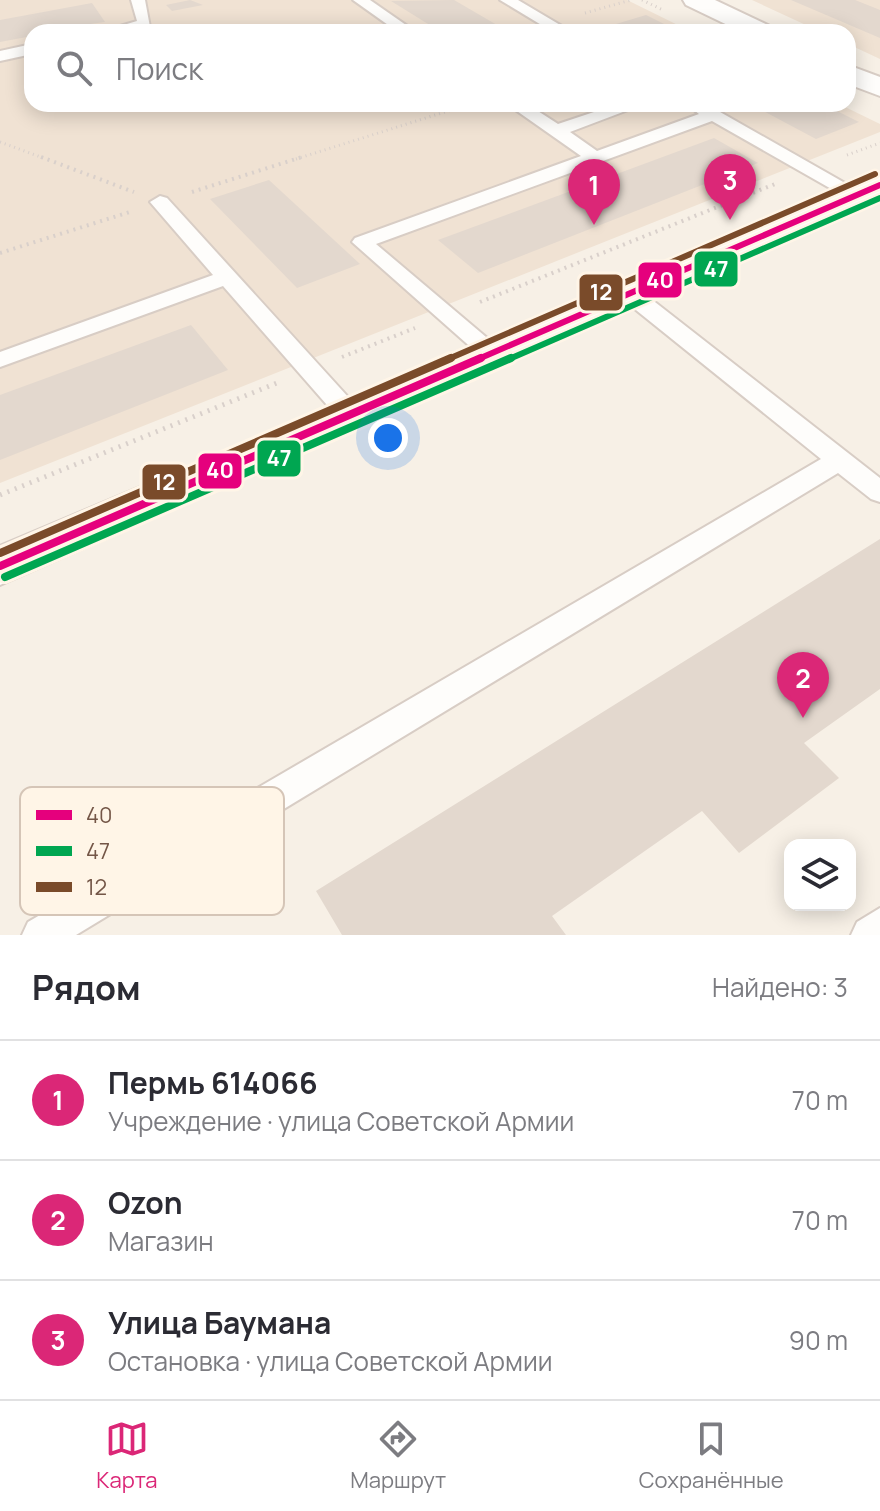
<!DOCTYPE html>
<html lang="ru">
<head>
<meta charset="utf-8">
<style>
	:root { --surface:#fff; --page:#f7f7f7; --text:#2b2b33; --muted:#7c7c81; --line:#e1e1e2; --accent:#db2777 }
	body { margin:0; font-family:Manrope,sans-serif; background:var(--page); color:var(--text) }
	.controls { position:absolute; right:24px; bottom:24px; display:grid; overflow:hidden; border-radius:16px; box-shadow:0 4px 20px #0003 }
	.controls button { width:72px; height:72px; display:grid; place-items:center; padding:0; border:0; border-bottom:2px solid var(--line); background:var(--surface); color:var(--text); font:40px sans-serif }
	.you { position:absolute; left:388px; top:438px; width:28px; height:28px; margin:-20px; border:6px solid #fff; border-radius:50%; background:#1a73e8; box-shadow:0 0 0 12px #1a73e833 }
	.badge { display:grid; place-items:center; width:52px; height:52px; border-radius:50%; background:var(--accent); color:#fff; font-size:26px; font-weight:700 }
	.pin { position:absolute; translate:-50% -66px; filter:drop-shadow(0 2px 4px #0008) }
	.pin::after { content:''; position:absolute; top:42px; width:28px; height:24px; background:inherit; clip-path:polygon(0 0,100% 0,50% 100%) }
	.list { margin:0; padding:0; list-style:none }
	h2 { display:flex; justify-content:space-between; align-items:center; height:104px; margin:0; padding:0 32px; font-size:34px }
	h2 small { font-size:26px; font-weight:400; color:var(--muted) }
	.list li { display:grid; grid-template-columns:52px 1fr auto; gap:24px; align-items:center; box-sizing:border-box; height:120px; padding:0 32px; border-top:2px solid var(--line) }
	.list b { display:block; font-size:30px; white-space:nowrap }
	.list p { margin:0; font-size:26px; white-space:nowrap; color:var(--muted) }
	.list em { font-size:26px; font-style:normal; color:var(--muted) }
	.icon { flex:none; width:44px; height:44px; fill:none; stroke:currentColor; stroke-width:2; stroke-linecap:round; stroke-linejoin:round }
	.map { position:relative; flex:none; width:880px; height:935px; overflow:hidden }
	.search { position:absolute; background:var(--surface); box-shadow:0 4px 20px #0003; left:24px; right:24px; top:24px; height:88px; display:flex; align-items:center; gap:20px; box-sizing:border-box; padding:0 28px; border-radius:24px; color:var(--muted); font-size:30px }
	.sheet { height:464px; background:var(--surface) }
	nav { display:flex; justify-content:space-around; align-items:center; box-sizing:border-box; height:112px; border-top:2px solid var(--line); background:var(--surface); font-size:22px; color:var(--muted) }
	nav a { display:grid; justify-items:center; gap:4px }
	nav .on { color:var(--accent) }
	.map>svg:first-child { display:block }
	.residential { fill:#f0e2d3 }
	.building { fill:#e3d8ce }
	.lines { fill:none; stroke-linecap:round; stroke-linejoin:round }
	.service-casing { stroke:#d8cdc5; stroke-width:4 }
	.minor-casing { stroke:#d8cdc5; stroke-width:4 }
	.tertiary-casing { stroke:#d8cdc5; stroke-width:4 }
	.path-far2 { stroke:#d9d0cb; stroke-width:3; stroke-dasharray:1 4; stroke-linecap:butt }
	.path-far1 { stroke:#d9d0cb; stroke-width:4; stroke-dasharray:2 5; stroke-linecap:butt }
	.path { stroke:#d9d0cb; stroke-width:5; stroke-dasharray:2 6; stroke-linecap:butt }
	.service { fill:#fefdfb; fill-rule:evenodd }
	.minor { fill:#fefdfb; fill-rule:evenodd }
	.tertiary { fill:#fefdfb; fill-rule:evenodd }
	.bus-1-far1-casing { stroke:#fff5e7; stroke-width:11 }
	.bus-1-casing { stroke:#fff5e7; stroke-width:14 }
	.bus-2-far1-casing { stroke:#fff5e7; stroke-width:11 }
	.bus-2-casing { stroke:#fff5e7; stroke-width:14 }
	.bus-3-far1-casing { stroke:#fff5e7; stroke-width:11 }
	.bus-3-casing { stroke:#fff5e7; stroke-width:14 }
	.bus-1-far1 { stroke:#e5007d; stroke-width:6 }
	.bus-1 { stroke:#e5007d; stroke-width:8 }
	.bus-2-far1 { stroke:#00a651; stroke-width:6 }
	.bus-2 { stroke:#00a651; stroke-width:8 }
	.bus-3-far1 { stroke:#7a4b2a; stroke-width:6 }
	.bus-3 { stroke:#7a4b2a; stroke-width:8 }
	.key { fill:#fff5e7; stroke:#d5c5b7; stroke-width:2 }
	.key-label { font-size:22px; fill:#745647 }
	.line-badge { stroke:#fff5e7; stroke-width:3 }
	.badge-label { font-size:22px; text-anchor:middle; font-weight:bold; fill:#fff }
</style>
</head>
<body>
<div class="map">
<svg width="880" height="935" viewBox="0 0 880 935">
	<rect width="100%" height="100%" fill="#f7f0e6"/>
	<!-- residential -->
	<g class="residential">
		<polygon points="0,0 627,0 692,32 32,32 32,104 839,104 880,124 880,132 0,483"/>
		<polygon points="752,0 880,0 880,59 848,44 848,32 821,32"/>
	</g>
	<!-- building -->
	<g class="building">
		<polygon points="190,0 203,5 172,11 166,5"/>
		<polygon points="454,0 509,32 441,32 391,1"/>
		<polygon points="791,0 855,0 880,10 880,38"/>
		<polygon points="92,3 105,22 32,32 32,36 0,42 0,20"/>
		<polygon points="646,15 680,32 615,32 606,27"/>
		<polygon points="750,104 823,104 859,122 816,139"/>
		<polygon points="714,138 758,163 478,273 438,240"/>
		<polygon points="269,180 360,264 297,288 210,199"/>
		<polygon points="191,325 228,370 0,460 0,395"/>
		<polygon points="880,539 880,689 804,743 839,778 739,853 702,811 552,916 566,935 342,935 316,891"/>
	</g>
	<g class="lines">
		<!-- service casing -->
		<g class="service-casing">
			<g id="service">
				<polygon points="131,0 145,0 150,27 100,32 137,21"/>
				<polygon points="353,0 370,0 416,32 398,32"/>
				<polygon points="500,0 518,0 572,32 553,32"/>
				<polygon points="32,44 32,54 0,61 0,51"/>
				<polygon points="507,104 527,104 558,124 618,104 644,104 570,132 597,151 699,114 690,107 692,104 706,104 866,195 856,201 849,199 712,121 376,244 499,348 503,353 499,358 483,358 352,242 355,238 581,156"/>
				<polygon points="160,196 167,198 359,409 362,415 359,421 341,421 223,286 0,367 0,352 213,275 150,202"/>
				<polygon points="629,286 637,288 880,478 880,502 871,499 838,473 76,935 22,935 28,922 821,459 621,298 618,293"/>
				<polygon points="880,908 880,935 851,935 857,922"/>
			</g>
		</g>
		<!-- minor casing -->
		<g class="minor-casing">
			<g id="minor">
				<polygon points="683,0 715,0 772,27 776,32 742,32 686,5"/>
				<polygon points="848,65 880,77 880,96 848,84"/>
			</g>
		</g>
		<!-- tertiary casing -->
		<g class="tertiary-casing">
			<polygon id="tertiary" points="880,175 880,197 0,585 0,546"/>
		</g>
		<!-- path-far2 -->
		<g class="path-far2">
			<polyline points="642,0 663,10"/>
			<polyline points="585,13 631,0"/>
			<polyline points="0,142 46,159"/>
			<polyline points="847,155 880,143"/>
			<polyline points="296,159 470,104"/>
		</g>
		<!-- path-far1 -->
		<g class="path-far1">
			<polyline points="41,157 134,192"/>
			<polyline points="192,192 302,157"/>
			<polyline points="0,253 133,211"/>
			<polyline points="480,302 775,184"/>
			<polyline points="342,357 415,328"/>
		</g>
		<!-- path -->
		<polyline class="path" points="0,495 277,383"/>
		<!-- service -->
		<use href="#service" class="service"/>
		<!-- minor -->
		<use href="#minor" class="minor"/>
		<!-- tertiary -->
		<use href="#tertiary" class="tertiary"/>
		<!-- bus-1-far1 casing -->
		<g class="bus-1-far1-casing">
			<polyline id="bus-1-far1" points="476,360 880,185"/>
		</g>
		<!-- bus-1 casing -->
		<g class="bus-1-casing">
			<polyline id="bus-1" points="0,566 481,358"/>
		</g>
		<!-- bus-2-far1 casing -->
		<g class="bus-2-far1-casing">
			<polyline id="bus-2-far1" points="507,360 880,198"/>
		</g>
		<!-- bus-2 casing -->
		<g class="bus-2-casing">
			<polyline id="bus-2" points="5,577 511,358"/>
		</g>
		<!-- bus-3-far1 casing -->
		<g class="bus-3-far1-casing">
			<polyline id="bus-3-far1" points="446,360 875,174"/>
		</g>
		<!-- bus-3 casing -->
		<g class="bus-3-casing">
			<polyline id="bus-3" points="0,553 451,358"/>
		</g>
		<!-- bus-1-far1 -->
		<use href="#bus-1-far1" class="bus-1-far1"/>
		<!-- bus-1 -->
		<use href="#bus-1" class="bus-1"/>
		<!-- bus-2-far1 -->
		<use href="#bus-2-far1" class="bus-2-far1"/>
		<!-- bus-2 -->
		<use href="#bus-2" class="bus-2"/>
		<!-- bus-3-far1 -->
		<use href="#bus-3-far1" class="bus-3-far1"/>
		<!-- bus-3 -->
		<use href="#bus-3" class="bus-3"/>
	</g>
	<!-- legend -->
	<rect x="20" y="787" width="264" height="128" rx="12" class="key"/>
	<rect x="36" y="810" width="36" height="10" fill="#e5007d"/>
	<rect x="36" y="846" width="36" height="10" fill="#00a651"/>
	<rect x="36" y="882" width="36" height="10" fill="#7a4b2a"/>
	<g class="key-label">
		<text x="86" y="823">40</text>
		<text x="86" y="859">47</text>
		<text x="86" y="895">12</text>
	</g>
	<g class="line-badge">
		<rect x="693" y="250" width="46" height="38" rx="8" fill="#00a651"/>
		<rect x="637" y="261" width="46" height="38" rx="8" fill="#e5007d"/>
		<rect x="578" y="273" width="46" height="39" rx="8" fill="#7a4b2a"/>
		<rect x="256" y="439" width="46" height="39" rx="8" fill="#00a651"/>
		<rect x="197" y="452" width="46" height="38" rx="8" fill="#e5007d"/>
		<rect x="141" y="463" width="46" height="38" rx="8" fill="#7a4b2a"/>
	</g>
	<g class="badge-label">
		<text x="716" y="277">47</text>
		<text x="660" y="288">40</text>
		<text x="601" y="300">12</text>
		<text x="279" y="466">47</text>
		<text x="220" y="478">40</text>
		<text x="164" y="490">12</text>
	</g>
</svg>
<div class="controls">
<button><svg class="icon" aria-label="layers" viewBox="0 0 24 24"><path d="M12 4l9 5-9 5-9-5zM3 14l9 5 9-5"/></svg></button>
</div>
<div class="you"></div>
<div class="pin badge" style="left:594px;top:225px">1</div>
<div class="pin badge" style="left:803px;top:718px">2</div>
<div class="pin badge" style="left:730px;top:220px">3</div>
<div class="search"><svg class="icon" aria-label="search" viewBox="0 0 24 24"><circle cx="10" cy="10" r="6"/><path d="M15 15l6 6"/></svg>Поиск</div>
</div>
<section class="sheet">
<h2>Рядом<small>Найдено: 3</small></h2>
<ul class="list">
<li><span class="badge">1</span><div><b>Пермь 614066</b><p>Учреждение · улица Советской Армии</p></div><em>70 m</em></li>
<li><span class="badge">2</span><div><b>Ozon</b><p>Магазин</p></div><em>70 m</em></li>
<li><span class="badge">3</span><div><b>Улица Баумана</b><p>Остановка · улица Советской Армии</p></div><em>90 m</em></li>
</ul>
</section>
<nav>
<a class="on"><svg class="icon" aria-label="map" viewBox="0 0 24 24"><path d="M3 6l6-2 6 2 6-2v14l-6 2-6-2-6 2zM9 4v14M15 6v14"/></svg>Карта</a>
<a><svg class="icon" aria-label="directions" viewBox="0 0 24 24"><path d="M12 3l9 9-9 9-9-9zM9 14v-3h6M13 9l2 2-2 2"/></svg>Маршрут</a>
<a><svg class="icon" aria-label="saved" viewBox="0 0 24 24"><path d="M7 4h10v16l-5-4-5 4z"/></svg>Сохранённые</a>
</nav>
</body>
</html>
